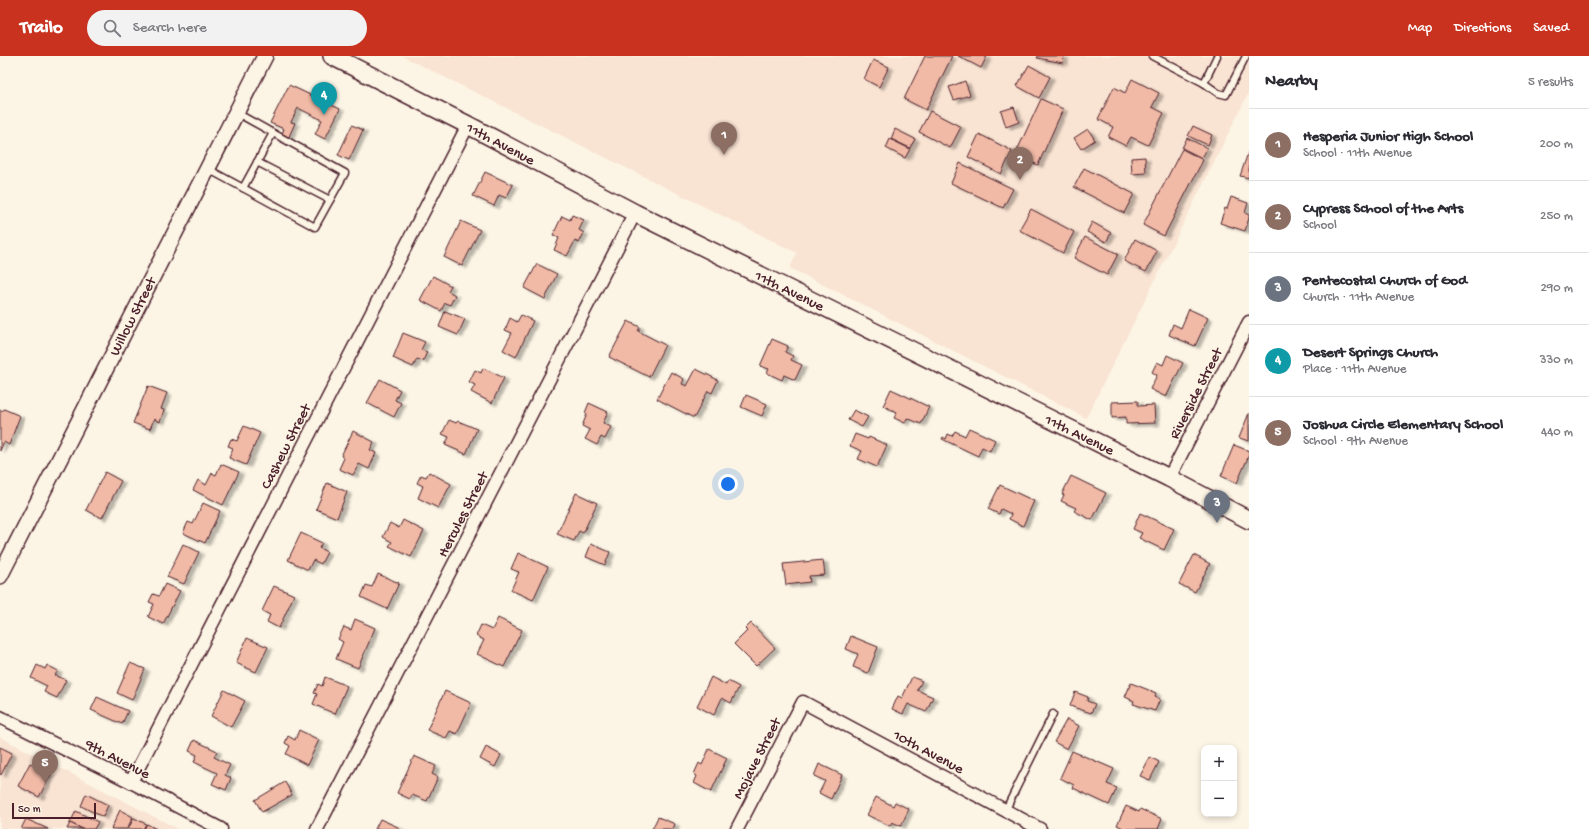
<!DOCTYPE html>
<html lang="en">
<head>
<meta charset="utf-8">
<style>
	:root { --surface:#fff; --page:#f2f2f3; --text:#2b2b33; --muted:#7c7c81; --line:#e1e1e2; --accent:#c8321e }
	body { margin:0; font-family:"Gochi Hand",sans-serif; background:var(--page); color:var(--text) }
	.controls { position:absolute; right:12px; bottom:12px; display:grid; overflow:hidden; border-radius:8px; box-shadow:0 2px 6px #0003 }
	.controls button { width:36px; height:36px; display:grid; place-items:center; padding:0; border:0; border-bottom:1px solid var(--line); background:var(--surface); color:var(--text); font:20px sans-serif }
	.scale { position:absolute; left:12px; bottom:10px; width:84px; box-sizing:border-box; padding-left:4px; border:2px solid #4a1f2b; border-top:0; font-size:11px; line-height:14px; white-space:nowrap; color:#4a1f2b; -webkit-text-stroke:3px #fcf5e5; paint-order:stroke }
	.you { position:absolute; left:728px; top:428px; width:14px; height:14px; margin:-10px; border:3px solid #fff; border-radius:50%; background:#1a73e8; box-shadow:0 0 0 6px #1a73e833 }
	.badge { display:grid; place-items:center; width:26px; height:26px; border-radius:50%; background:var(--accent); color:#fff; font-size:13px; font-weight:700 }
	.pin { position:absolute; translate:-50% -33px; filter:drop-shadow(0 1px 2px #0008) }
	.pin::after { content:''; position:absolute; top:21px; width:14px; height:12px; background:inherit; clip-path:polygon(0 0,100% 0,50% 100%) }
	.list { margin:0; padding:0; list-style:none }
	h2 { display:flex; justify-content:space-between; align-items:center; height:52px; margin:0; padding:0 16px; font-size:17px }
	h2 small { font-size:13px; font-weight:400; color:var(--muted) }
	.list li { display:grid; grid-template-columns:26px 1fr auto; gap:12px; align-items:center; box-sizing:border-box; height:72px; padding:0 16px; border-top:1px solid var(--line) }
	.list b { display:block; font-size:15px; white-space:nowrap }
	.list p { margin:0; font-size:13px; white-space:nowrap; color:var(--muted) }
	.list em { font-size:13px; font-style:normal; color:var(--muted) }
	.icon { flex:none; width:22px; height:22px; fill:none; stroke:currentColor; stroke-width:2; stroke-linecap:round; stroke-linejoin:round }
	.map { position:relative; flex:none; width:1249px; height:773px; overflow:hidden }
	header { display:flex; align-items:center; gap:24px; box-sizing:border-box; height:56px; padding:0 20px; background:var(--accent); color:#fff }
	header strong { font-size:19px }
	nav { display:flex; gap:22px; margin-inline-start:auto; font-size:14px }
	.search { width:280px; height:36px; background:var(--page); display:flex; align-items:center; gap:10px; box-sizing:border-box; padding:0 14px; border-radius:22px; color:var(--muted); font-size:15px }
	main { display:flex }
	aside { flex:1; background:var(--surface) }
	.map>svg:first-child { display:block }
	.built { fill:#f9e3d2 }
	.building { fill:#f1baa6; stroke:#4a1f2b; filter:url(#shadow) }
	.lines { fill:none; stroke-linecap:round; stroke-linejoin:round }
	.service-casing { stroke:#4a1f2b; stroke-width:9 }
	.minor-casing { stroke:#4a1f2b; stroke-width:15 }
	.tertiary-casing { stroke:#4a1f2b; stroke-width:18 }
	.secondary-casing { stroke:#4a1f2b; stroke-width:20 }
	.service { stroke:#fcf5e5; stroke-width:6 }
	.minor { stroke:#fcf5e5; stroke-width:12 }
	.tertiary { stroke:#fcf5e5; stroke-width:15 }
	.secondary { stroke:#fcf5e5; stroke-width:17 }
	.labels { text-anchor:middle; stroke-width:3; stroke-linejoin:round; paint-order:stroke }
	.street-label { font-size:15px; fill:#4a1f2b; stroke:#fcf5e5 }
</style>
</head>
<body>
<header>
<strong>Trailo</strong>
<div class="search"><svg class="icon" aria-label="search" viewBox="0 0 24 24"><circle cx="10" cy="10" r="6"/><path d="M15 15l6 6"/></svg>Search here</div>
<nav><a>Map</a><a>Directions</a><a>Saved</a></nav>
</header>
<main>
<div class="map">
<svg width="1249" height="773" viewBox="0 0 1249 773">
	<defs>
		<filter id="shadow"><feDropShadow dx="4.5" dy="2.5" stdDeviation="1" flood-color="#0004"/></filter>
	</defs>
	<rect width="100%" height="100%" fill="#fcf5e5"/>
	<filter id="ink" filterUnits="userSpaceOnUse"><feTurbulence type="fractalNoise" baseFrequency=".025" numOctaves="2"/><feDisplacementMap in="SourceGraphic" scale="8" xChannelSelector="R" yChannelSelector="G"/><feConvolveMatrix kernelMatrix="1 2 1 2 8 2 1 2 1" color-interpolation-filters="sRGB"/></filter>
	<g filter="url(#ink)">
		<!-- built -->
		<g class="built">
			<polygon points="402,0 1249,0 1249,36 1086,362 790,212 797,197"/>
			<polygon points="0,681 178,773 0,773"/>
		</g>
		<!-- building -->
		<g class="building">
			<polygon points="925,0 952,0 926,54 904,43"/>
			<polygon points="958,0 987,0 981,12"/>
			<polygon points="1038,0 1064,0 1063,7 1037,2"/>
			<polygon points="873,4 889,11 879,31 864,23"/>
			<polygon points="1029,9 1050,21 1039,42 1017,30"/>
			<polygon points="1132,23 1159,37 1152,51 1164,57 1148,89 1131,81 1126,90 1108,81 1113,71 1098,63 1114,31 1125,37"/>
			<polygon points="965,25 970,39 954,44 949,31"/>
			<polygon points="289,29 340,53 325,83 315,78 322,64 298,52 291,66 295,67 288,83 281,80 284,73 270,67"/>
			<polygon points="1041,43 1063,53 1038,109 1015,99"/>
			<polygon points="1014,51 1019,66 1006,71 1001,55"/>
			<polygon points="930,55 961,71 950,92 919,76"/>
			<polygon points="352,69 363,74 349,104 338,99"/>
			<polygon points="1193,70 1212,79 1208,89 1188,80"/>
			<polygon points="895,73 915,83 910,92 891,83"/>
			<polygon points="1088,73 1095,84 1081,93 1074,82"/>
			<polygon points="979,78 1012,95 1001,118 968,101"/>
			<polygon points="1187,82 1207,92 1202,102 1182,92"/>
			<polygon points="890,83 910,93 905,102 886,92"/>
			<polygon points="1182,93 1203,104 1164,180 1143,169"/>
			<polygon points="1249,94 1249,122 1240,120"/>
			<polygon points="1145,101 1146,117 1132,118 1131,102"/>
			<polygon points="960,107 1013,133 1003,152 951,127"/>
			<polygon points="1084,112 1134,138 1124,157 1074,131"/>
			<polygon points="485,116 513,129 506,142 499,139 494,150 473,140"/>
			<polygon points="1231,141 1248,147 1245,157 1249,159 1249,162 1245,175 1220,167 1225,152 1227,153"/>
			<polygon points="1031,153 1074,176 1063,197 1019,174"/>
			<polygon points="572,159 584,164 579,174 584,177 579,187 575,185 567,200 554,194 559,182 553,179 562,160 570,164"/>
			<polygon points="461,165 480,174 462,210 444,201"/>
			<polygon points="1092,166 1111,177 1106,186 1087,176"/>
			<polygon points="1085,181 1118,198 1107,219 1074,202"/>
			<polygon points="1135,183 1157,195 1146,216 1124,205"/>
			<polygon points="537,208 557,218 545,243 524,232"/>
			<polygon points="433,220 451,230 448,235 455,239 450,249 445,247 441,255 420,244"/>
			<polygon points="1189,253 1208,262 1195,290 1169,279 1173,268 1181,272"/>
			<polygon points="445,255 465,263 458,279 439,271"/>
			<polygon points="521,259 533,265 516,301 503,294 512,277 505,274 510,262 517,266"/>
			<polygon points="628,265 640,271 638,275 665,289 649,321 609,301"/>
			<polygon points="403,277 425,286 421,294 427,296 423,305 417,303 413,311 393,302"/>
			<polygon points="772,283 788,290 785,296 793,300 791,304 802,309 795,324 784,319 782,324 767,317 769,313 760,310"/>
			<polygon points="1167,299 1183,307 1166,341 1150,333 1157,319 1152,316 1157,306 1163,309"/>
			<polygon points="483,312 504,322 492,347 471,336 475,329 469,326 475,314 481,317"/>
			<polygon points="696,313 718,324 712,337 708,335 694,362 657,343 671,316 684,323 682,328 687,330"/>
			<polygon points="380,323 400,334 395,344 401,347 394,361 367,347"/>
			<polygon points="148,330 167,337 161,353 164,354 160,366 154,363 150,373 133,367"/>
			<polygon points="891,333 929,351 921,368 907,362 905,367 894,362 897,356 883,350"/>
			<polygon points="746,339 767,348 762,360 741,351"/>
			<polygon points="1138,345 1138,350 1154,349 1155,367 1126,368 1126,361 1112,362 1112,346"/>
			<polygon points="589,347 608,356 603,367 611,371 605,383 601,381 597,389 585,383 590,374 582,370 587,358 585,357"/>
			<polygon points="4,353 20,360 9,389 4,386 0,395 0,354 2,355"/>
			<polygon points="854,354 868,361 862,371 848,364"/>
			<polygon points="1249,357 1249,385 1239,382"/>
			<polygon points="449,364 456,367 458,365 477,373 466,398 445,389 449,381 442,378"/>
			<polygon points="244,370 260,377 246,409 229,402 233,392 228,390 231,383 237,385"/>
			<polygon points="969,372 995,384 990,395 982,391 978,400 942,383 943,381 946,383 948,378 952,380 955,375 965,380"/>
			<polygon points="353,375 374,386 370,394 376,397 369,413 359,408 353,419 339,413 344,402 341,400"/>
			<polygon points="855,378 868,383 869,381 887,389 877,411 858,403 862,395 850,390"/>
			<polygon points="1234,389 1249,395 1249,399 1237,427 1221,420"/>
			<polygon points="221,408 239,416 223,449 193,434 198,424 206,429 212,417 216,419"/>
			<polygon points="105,416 121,425 102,462 86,454"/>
			<polygon points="429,416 451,428 438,452 418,442 423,430 417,427 421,419 426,421"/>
			<polygon points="1071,420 1106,437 1092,464 1074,455 1076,452 1061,445 1064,439 1062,438"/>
			<polygon points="327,427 347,436 337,462 316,453"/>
			<polygon points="1000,429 1034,445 1023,470 1009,463 1011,458 1001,453 999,458 988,453"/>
			<polygon points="576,437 597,447 583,477 579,475 574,485 557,478"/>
			<polygon points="203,447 220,455 205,487 183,477 188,466 193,468"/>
			<polygon points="1140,457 1174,473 1164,494 1139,482 1142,477 1133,473"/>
			<polygon points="403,464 424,475 411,501 389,490 392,486 383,481 390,467 399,472"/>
			<polygon points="301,477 322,487 319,492 327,496 321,508 313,504 308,514 288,504"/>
			<polygon points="183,488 199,496 184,528 167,521"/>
			<polygon points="591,488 610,496 605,509 586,501"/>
			<polygon points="518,497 548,511 533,544 511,534 519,516 511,513"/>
			<polygon points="1194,499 1210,508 1195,536 1179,528"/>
			<polygon points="823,504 825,519 809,520 810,526 786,529 783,508"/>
			<polygon points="378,518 399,527 387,553 361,541 366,529 372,531"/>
			<polygon points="165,528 180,535 163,568 148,561 154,548 149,546 153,538 159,540"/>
			<polygon points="274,530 294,539 279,572 267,566 270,559 262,555"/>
			<polygon points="498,562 522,574 504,611 477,598 484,584 476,580 481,569 492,574"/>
			<polygon points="355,563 375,572 358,612 336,603 343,586 338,583 344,571 351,574"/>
			<polygon points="751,567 775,592 756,610 734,588 747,575 745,573"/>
			<polygon points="851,580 878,591 868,617 853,611 858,598 846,593"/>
			<polygon points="247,582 268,591 256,616 236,607"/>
			<polygon points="130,607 145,613 132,644 117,637"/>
			<polygon points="37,609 45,613 47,609 58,615 55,619 66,624 57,642 44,636 47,630 31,622"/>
			<polygon points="325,621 347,630 335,658 313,648 317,638 314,637 318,628 322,630"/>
			<polygon points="711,621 726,629 728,625 739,631 731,647 722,642 714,659 697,650"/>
			<polygon points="912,621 922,625 917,634 933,641 926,656 908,648 903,658 892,653 898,640 902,642"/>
			<polygon points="1131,627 1156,637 1155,641 1160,643 1155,655 1133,648 1134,645 1125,641"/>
			<polygon points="224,634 245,645 231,671 211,660"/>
			<polygon points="445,635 471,647 457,678 450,675 446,682 427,674"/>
			<polygon points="1075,636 1088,641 1087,645 1095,648 1091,657 1070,650"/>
			<polygon points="97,641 128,655 122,668 91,654"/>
			<polygon points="1067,663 1079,670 1067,693 1054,686"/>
			<polygon points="299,674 319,684 307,709 286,698 290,690 285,687 288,680 295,684"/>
			<polygon points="194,684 217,695 214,701 230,709 225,719 231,722 226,734 212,728 217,717 194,706 197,699 189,695"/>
			<polygon points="0,691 12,697 1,719 0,718"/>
			<polygon points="486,691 501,699 495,711 480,703"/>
			<polygon points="709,693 727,702 711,736 694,727 697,720 694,718 699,707 702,709"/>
			<polygon points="1072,695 1114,713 1107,728 1117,732 1109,749 1073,732 1074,729 1060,722"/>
			<polygon points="414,700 436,710 432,718 438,721 427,745 412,739 410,743 397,737"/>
			<polygon points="1150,701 1159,706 1150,724 1140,720"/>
			<polygon points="30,707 51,718 39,741 18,730"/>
			<polygon points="819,708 842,719 831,743 819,737 825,725 814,720"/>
			<polygon points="285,726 292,739 262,756 255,744"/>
			<polygon points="86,738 108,749 103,761 81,750"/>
			<polygon points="876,741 893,750 895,746 909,753 901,770 892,766 890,770 867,759"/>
			<polygon points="1126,750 1139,756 1140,753 1162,763 1158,773 1125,773 1117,769"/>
			<polygon points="120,754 133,761 127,773 111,773"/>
			<polygon points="76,755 98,766 94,773 83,773 70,767"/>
			<polygon points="658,761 675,768 673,773 652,773"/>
			<polygon points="134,762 146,768 143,773 128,773"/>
			<polygon points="26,763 48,773 21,773"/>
			<polygon points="380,763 400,772 399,773 375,773"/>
			<polygon points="70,767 82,773 67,773"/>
			<polygon points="147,768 156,773 144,773"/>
		</g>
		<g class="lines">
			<!-- service casing -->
			<g class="service-casing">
				<g id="service">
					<polyline points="1152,0 1204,27 1217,0"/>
					<polyline points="1204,27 1218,37 1226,39 1246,0"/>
					<polyline points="257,106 330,144"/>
					<polyline points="208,113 315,171 345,117 237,57"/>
					<polyline points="243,132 273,77"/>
					<polyline points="1005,755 1053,658"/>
				</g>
			</g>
			<!-- minor casing -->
			<g class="minor-casing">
				<g id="minor">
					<polyline points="1169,422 1249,266"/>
					<polyline points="0,661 131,726 221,773"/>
					<polyline points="131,726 468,69"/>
					<polyline points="317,773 635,157"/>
					<polyline points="737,773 803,646 1040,773"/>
				</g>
			</g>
			<!-- tertiary casing -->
			<g class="tertiary-casing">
				<polyline id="tertiary" points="0,520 265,0"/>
			</g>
			<!-- secondary casing -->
			<g class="secondary-casing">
				<polyline id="secondary" points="332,0 468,69 635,157 1169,422 1249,464"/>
			</g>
			<!-- service -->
			<use href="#service" class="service"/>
			<!-- minor -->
			<use href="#minor" class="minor"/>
			<!-- tertiary -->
			<use href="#tertiary" class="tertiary"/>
			<!-- secondary -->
			<use href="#secondary" class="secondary"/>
		</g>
	</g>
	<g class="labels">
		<!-- street labels -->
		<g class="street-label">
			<text transform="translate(501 87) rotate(28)" y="5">11th Avenue</text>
			<text transform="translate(790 234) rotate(26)" y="5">11th Avenue</text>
			<text transform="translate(132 260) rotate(-63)" y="5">Willow Street</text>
			<text transform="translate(1195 337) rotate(-63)" y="5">Riverside Street</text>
			<text transform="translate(1080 378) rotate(26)" y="5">11th Avenue</text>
			<text transform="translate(285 390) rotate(-63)" y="5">Cashew Street</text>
			<text transform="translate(462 458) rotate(-63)" y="5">Hercules Street</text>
			<text transform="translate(929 695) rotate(28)" y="5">10th Avenue</text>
			<text transform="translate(118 702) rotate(27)" y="5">9th Avenue</text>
			<text transform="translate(756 702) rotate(-63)" y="5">Mojave Street</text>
		</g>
	</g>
</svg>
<div class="controls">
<button>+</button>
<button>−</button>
</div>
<div class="scale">50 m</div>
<div class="you"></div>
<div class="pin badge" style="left:724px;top:99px;background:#8d6e63">1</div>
<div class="pin badge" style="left:1020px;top:124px;background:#8d6e63">2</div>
<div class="pin badge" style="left:1217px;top:467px;background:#6b7280">3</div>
<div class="pin badge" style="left:324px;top:59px;background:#0f9aa8">4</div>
<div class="pin badge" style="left:45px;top:727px;background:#8d6e63">5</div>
</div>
<aside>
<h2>Nearby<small>5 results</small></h2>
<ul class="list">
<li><span class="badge" style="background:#8d6e63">1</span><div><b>Hesperia Junior High School</b><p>School · 11th Avenue</p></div><em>200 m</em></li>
<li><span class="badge" style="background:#8d6e63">2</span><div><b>Cypress School of the Arts</b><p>School</p></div><em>250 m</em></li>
<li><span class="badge" style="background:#6b7280">3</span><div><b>Pentecostal Church of God</b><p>Church · 11th Avenue</p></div><em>290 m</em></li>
<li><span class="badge" style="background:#0f9aa8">4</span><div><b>Desert Springs Church</b><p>Place · 11th Avenue</p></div><em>330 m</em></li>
<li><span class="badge" style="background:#8d6e63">5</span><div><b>Joshua Circle Elementary School</b><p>School · 9th Avenue</p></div><em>440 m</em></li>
</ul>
</aside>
</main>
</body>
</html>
